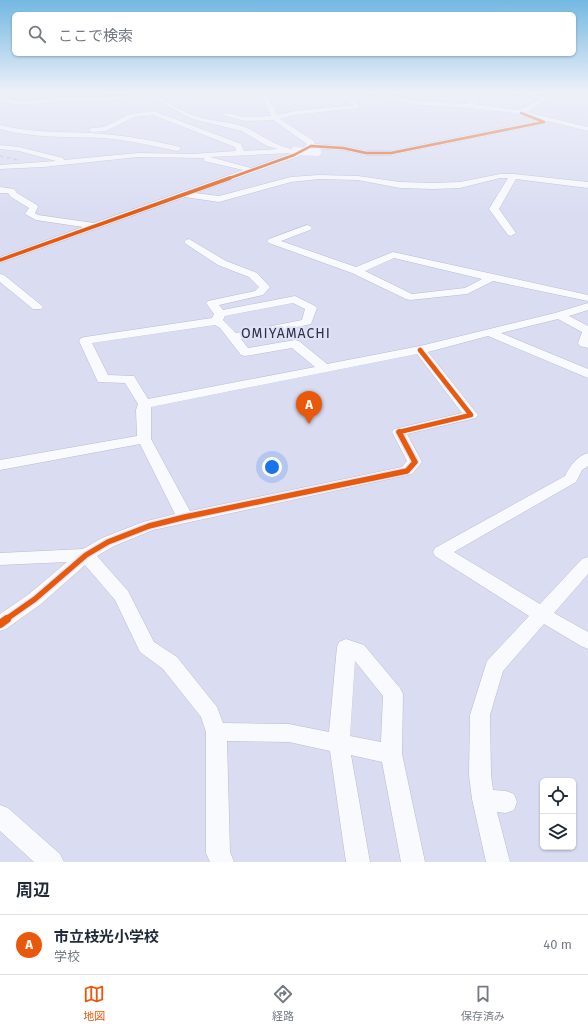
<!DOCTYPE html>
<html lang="ja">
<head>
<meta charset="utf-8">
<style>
	:root { --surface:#fff; --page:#f2f2f3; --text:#1f2937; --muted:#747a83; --line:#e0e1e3; --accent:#ea580c }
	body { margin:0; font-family:"Fira Sans","Noto Sans JP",sans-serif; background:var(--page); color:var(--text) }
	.controls { position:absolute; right:12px; bottom:12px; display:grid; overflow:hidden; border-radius:6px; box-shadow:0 1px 3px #0004 }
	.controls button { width:36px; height:36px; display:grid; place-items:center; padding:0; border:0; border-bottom:1px solid var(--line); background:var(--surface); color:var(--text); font:20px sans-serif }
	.you { position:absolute; left:272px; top:467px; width:14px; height:14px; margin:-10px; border:3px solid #fff; border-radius:50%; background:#1a73e8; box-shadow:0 0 0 6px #1a73e833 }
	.badge { display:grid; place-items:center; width:26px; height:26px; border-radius:50%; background:var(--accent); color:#fff; font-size:13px; font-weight:700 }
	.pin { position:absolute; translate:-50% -33px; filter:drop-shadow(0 1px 2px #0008) }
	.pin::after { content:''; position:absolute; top:21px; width:14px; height:12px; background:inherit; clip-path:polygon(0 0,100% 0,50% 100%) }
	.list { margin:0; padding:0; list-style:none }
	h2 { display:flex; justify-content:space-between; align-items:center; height:52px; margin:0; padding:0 16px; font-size:17px }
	h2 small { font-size:13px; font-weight:400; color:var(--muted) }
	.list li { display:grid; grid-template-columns:26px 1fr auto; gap:12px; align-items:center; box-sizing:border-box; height:60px; padding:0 16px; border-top:1px solid var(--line) }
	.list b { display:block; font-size:15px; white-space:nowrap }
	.list p { margin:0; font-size:13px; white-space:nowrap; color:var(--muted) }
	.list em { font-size:13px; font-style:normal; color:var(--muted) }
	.icon { flex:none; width:22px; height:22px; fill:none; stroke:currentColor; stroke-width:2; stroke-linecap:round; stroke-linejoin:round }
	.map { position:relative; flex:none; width:588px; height:862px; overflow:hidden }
	.search { position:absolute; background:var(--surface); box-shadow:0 1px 3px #0004; left:12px; right:12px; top:12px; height:44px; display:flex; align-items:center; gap:10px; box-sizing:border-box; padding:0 14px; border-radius:6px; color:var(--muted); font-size:15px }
	.sheet { height:112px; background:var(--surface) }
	nav { display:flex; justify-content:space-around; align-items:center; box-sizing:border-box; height:56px; border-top:1px solid var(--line); background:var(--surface); font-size:11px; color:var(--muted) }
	nav a { display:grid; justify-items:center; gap:2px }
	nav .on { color:var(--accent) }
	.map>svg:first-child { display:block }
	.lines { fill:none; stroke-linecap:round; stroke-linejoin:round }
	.minor-casing { stroke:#b9bbcd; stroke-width:1 }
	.minor { fill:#f9fafd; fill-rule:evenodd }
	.rail { stroke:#c4c4ca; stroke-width:1.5; stroke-dasharray:3.5 3.5; stroke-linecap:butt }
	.minor-bridge-casing { stroke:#b9bbcd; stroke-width:8; stroke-linecap:butt }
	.minor-bridge { stroke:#f9fafd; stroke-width:8 }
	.cycleway-far4-casing { stroke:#e0e3f8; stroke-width:4 }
	.cycleway-far3-casing { stroke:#e0e3f8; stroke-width:5 }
	.cycleway-far2-casing { stroke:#e0e3f8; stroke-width:6 }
	.cycleway-far1-casing { stroke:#e0e3f8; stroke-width:8 }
	.cycleway-casing { stroke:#e0e3f8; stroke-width:10 }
	.cycleway-far4 { stroke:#e8590c; stroke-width:2.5 }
	.cycleway-far3 { stroke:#e8590c; stroke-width:3.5 }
	.cycleway-far2 { stroke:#e8590c; stroke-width:4.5 }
	.cycleway-far1 { stroke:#e8590c; stroke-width:5.5 }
	.cycleway { stroke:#e8590c; stroke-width:8 }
	.labels { text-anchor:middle; stroke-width:4; stroke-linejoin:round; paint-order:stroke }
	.quarter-label { font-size:14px; letter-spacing:1px; fill:#2f3145; stroke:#e0e3f8 }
</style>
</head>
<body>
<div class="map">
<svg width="588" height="862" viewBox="0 0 588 862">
	<rect width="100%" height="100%" fill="#daddf2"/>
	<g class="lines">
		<!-- minor casing -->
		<g class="minor-casing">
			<g id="minor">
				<path d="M144 93H152C166 101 181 111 196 116 212 122 232 121 247 128 263 135 293 160 307 144L273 120 245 121 223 115 226 113 245 117 271 116 260 93H266L278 115 294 111 353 105 336 93H343L359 104 360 105 358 108 294 115 280 119 314 141 315 144 343 146 366 151H391L536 121 514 113 470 108 419 105 366 93H379L419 101 468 104 474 93H480L474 104 520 110 540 99 513 93H528L545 96 549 93H557L527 112 588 127V131L547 121 546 123 544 124 391 155H366L343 150 312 148 297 157 195 193 219 196 291 177 319 175 358 176 400 182 433 183 460 182 500 174H514L588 182V188L516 179 499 209 516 233 511 236 508 235 489 209 508 178H500L460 188 433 189 400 188 358 180 319 179 291 182 219 202 185 197 0 263V257L83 227 36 220 25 214 29 208 11 197 8 193H0V187L14 189 17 193 37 205 38 207 35 213 38 215 94 223 243 170 204 161V158L138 157 43 167 0 169V165L56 161 19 151 0 149V145L19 147 63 158 64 160 138 153 192 154 236 151 235 147 153 115 134 117 106 131 92 132 88 130 92 128 104 127 130 114 154 111 241 144 244 151 278 149 267 146 242 131 192 119ZM291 153 251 168 210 157Z"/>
				<path d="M0 96 12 100 22 101 57 97 130 96 133 98 123 101C102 102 82 100 61 101 40 102 20 109 0 100Z"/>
				<path d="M0 125C35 134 69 131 104 134 129 136 155 141 180 147L181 149 177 151C153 146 129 140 104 138 69 136 35 139 0 129Z"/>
				<path d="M307 225 310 226 312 228 310 230 281 241 356 267 393 252 588 295V301L493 281 467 294 410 300 406 299 352 273 269 243 267 241 269 239ZM394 258 482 279 465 288 412 294 365 271Z"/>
				<path d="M189 239 226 261 257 273 270 287 263 295 219 305 223 310 295 296 315 306 317 308 311 324 241 339 248 348 295 340 299 341 327 364 420 346 555 313 588 303V310L569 316 588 326V348L580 346 578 343 582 332 558 319 501 333 588 369V378L488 336 428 352 478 415 476 418 407 434 422 462 412 474 153 530 114 546 97 556 128 591 154 642 177 657 217 707 223 723 289 724 329 732 337 647 339 642 346 639 364 645 400 688 403 694 402 754 425 862H401L382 762 351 755 370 862H346L330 751 289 742 227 741 230 852 234 862H210L206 853V732L201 717 163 669 140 652 115 600 85 565 41 604 6 629 0 631V614L29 594 67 562 0 565V553L83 549 102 538 143 522 175 514 140 444 0 470V460L137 436 136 410 138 404 125 383 98 382 79 341 81 338 85 337 212 318 214 314 206 303 208 301 255 291 259 287 249 277 218 265 186 244 184 242 186 240ZM293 303 305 309 302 320 236 333 223 320 225 316ZM215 325 220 328 241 355 245 356 292 348 315 367 148 399 134 376 108 375 92 343ZM417 354 462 413 394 429 392 432 407 461 402 467 190 511 151 439V407ZM355 661 383 696 381 742 350 736Z"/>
				<polygon points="0,274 4,275 41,305 43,307 41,309 33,309 0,282"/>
				<path d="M588 453V466L582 470 576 482 454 552 540 604 582 559 588 557V574L554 613 588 632V649L581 646 544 624 503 671 490 715 491 775 493 790 506 791 514 794 517 802 514 810 506 813 497 812 510 862H486L472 799 469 775 470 715 487 661 529 616 435 556 433 552 435 548 565 476C570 466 577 456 588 453Z"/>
				<polygon points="0,805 8,808 60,854 64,862 34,862 0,831"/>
			</g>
		</g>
		<!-- minor -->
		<use href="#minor" class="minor"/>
		<!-- rail -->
		<polyline class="rail" points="0,156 18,160"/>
		<!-- minor-bridge casing -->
		<g class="minor-bridge-casing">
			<polyline id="minor-bridge" points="295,151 317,152"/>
		</g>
		<!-- minor-bridge -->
		<use href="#minor-bridge" class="minor-bridge"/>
		<!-- cycleway-far4 casing -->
		<g class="cycleway-far4-casing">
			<polyline id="cycleway-far4" points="227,179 294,155 311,146 343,148 366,153 391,153 544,122 521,113"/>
		</g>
		<!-- cycleway-far3 casing -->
		<g class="cycleway-far3-casing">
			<polyline id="cycleway-far3" points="0,260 230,178"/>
		</g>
		<!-- cycleway-far2 casing -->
		<g class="cycleway-far2-casing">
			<polyline id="cycleway-far2" points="400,433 399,432 471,415 420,350"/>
		</g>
		<!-- cycleway-far1 casing -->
		<g class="cycleway-far1-casing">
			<polyline id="cycleway-far1" points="5,620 35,599 86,555 108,542 149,526 185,517 407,471 415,462 399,432"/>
		</g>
		<!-- cycleway casing -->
		<g class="cycleway-casing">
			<polyline id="cycleway" points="0,624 7,619"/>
		</g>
		<!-- cycleway-far4 -->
		<use href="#cycleway-far4" class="cycleway-far4"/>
		<!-- cycleway-far3 -->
		<use href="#cycleway-far3" class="cycleway-far3"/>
		<!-- cycleway-far2 -->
		<use href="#cycleway-far2" class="cycleway-far2"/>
		<!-- cycleway-far1 -->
		<use href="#cycleway-far1" class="cycleway-far1"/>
		<!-- cycleway -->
		<use href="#cycleway" class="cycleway"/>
	</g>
	<!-- sky -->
	<linearGradient id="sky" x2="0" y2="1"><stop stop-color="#73b8e2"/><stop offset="0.43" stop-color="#eef0f9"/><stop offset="1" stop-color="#eef0f9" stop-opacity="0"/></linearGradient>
	<rect width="588" height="214" fill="url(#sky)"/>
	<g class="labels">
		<!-- quarter labels -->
		<g class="quarter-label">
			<text x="286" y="338">OMIYAMACHI</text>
		</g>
	</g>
</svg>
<div class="controls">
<button><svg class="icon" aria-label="locate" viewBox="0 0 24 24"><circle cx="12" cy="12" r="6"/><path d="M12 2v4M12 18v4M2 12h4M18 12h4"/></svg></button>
<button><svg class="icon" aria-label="layers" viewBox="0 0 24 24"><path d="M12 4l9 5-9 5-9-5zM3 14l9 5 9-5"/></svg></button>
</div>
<div class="you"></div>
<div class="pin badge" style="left:309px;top:424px">A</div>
<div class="search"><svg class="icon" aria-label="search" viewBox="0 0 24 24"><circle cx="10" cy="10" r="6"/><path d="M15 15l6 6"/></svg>ここで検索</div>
</div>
<section class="sheet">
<h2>周辺<small></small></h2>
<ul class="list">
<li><span class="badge">A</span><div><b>市立枝光小学校</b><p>学校</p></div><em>40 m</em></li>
</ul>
</section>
<nav>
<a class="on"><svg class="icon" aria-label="map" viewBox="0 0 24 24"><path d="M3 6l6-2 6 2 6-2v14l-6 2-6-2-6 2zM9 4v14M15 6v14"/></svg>地図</a>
<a><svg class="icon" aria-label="directions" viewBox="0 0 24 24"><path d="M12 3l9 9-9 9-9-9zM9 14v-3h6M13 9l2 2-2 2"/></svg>経路</a>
<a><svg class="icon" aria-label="saved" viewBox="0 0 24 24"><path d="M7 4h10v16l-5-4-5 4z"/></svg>保存済み</a>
</nav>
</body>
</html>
